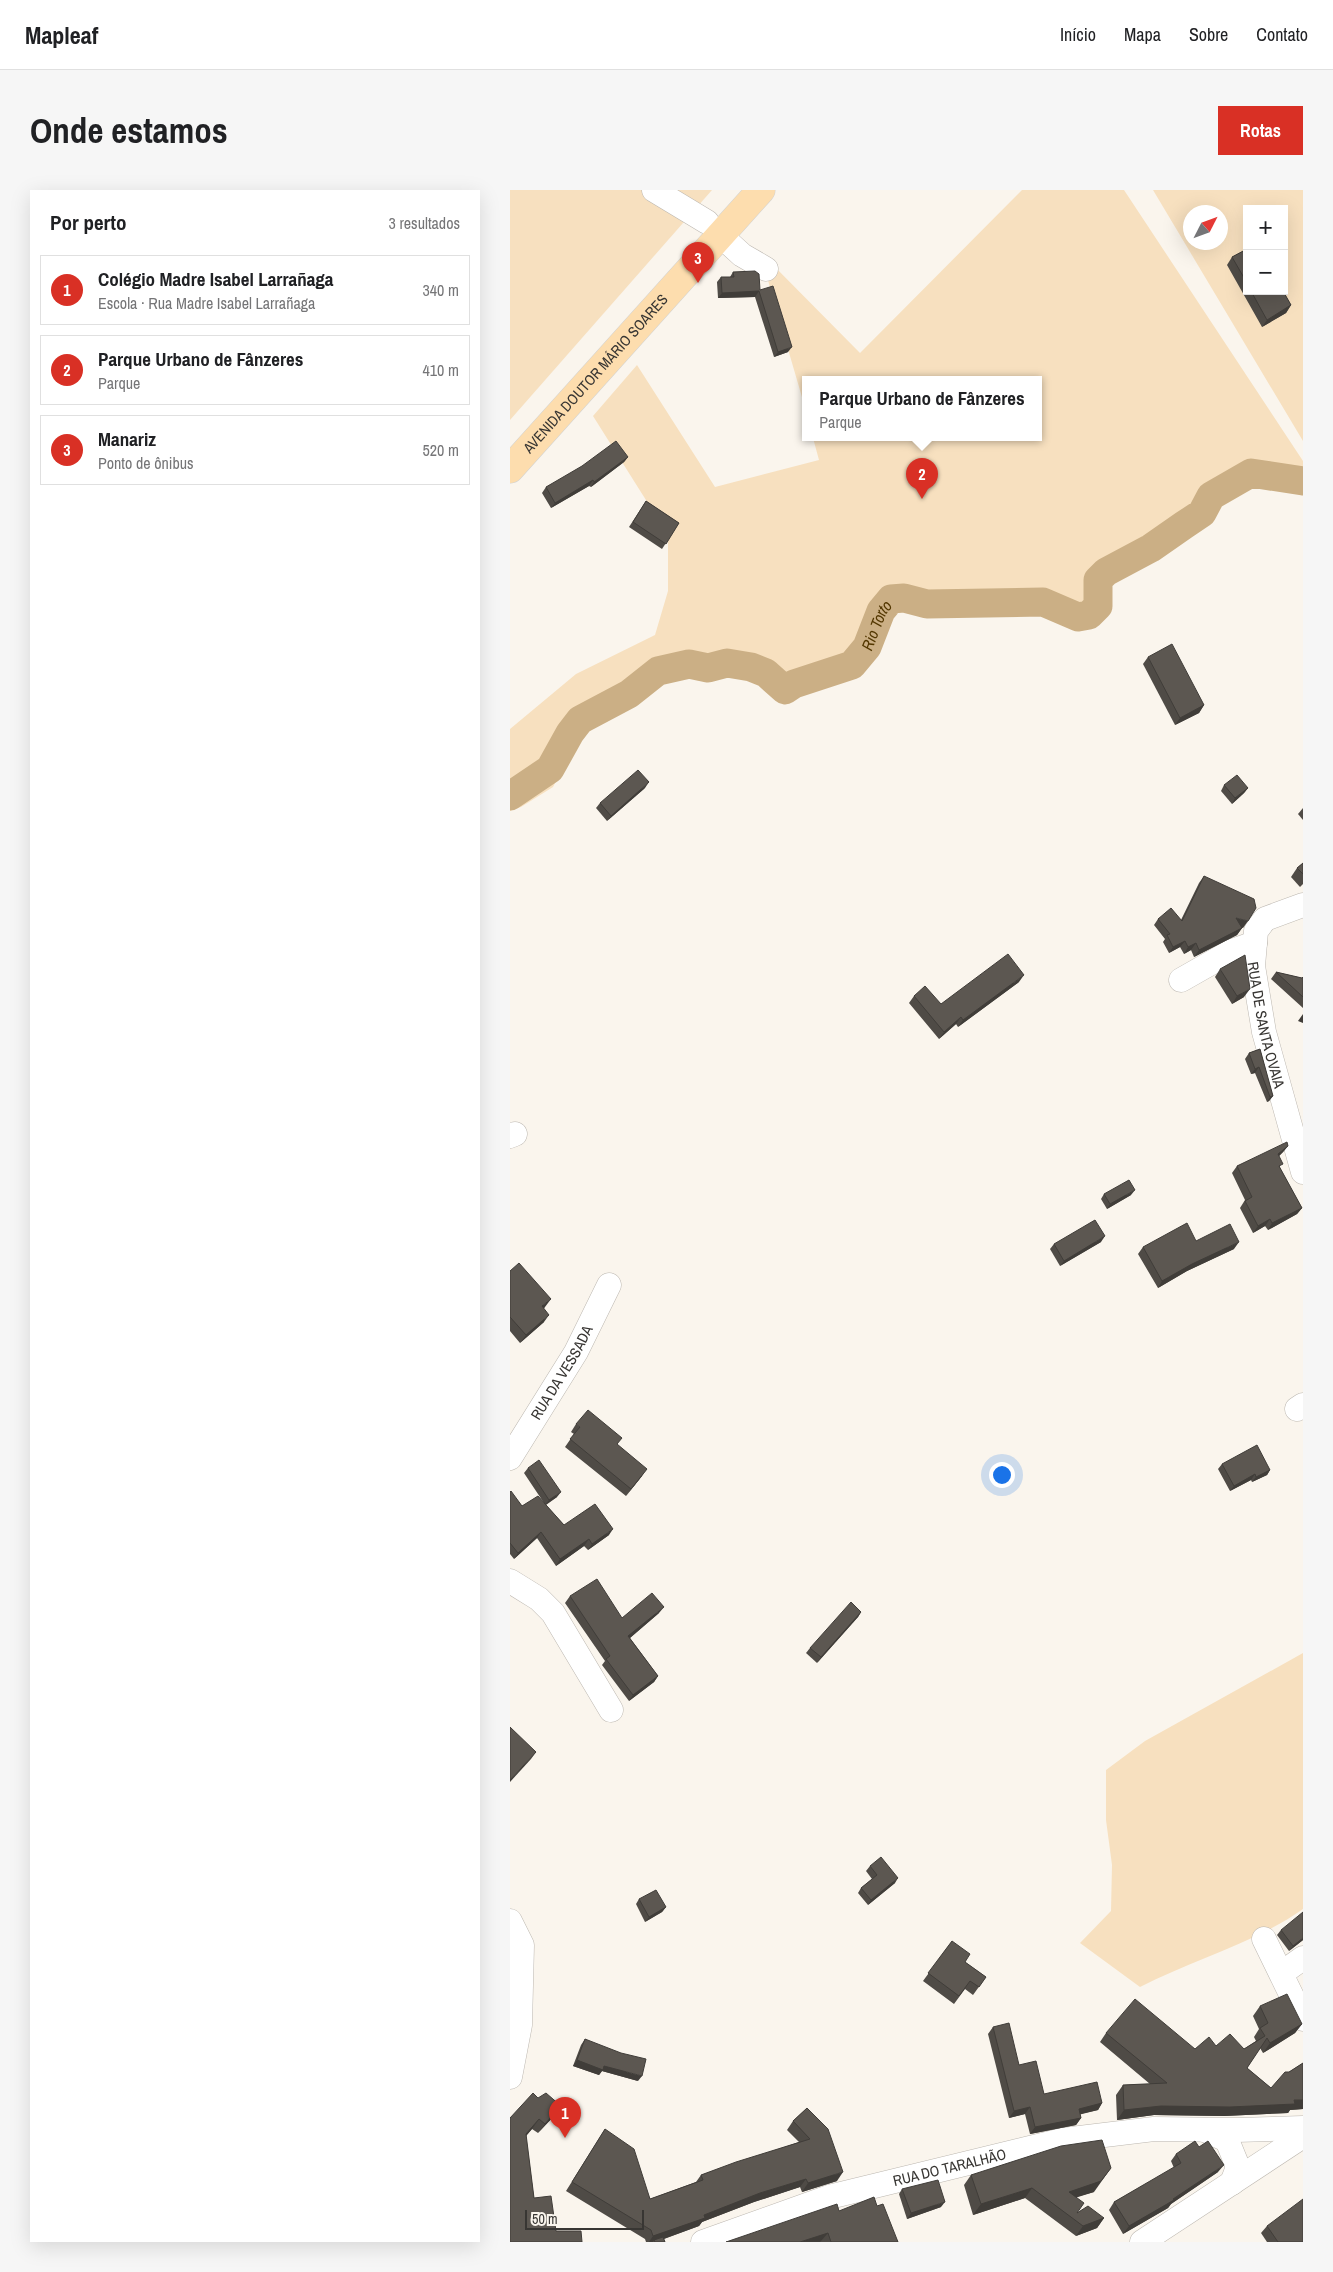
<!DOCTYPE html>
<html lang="pt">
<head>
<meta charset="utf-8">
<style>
	:root { --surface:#fff; --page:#f6f6f6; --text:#202124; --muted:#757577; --line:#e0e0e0; --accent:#d93025 }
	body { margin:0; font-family:"Archivo Narrow",sans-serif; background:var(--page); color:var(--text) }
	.controls { position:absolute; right:15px; top:15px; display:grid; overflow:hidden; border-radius:0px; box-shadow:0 5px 20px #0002 }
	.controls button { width:45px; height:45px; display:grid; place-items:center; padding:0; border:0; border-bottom:1px solid var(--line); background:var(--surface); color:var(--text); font:25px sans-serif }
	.compass { position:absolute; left:673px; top:15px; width:45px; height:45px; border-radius:50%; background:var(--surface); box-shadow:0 5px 20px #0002; rotate:48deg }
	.scale { position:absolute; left:15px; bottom:12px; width:119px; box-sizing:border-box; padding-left:5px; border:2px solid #383633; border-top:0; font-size:14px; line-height:18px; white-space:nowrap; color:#383633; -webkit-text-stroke:4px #faf5ed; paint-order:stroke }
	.you { position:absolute; left:491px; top:1284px; width:18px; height:18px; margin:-12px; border:4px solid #fff; border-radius:50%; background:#1a73e8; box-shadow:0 0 0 8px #1a73e833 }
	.badge { display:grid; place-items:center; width:32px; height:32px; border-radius:50%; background:var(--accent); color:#fff; font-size:16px; font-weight:700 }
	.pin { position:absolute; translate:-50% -41px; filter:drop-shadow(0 1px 2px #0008) }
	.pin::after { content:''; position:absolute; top:26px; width:18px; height:15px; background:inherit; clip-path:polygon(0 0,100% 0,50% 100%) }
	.popup { position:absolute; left:292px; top:186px; width:240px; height:65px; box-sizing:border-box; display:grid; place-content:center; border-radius:0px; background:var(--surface); filter:drop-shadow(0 1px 4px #0005); font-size:16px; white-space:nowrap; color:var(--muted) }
	.popup b { font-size:19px; color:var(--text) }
	.popup::after { content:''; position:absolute; left:50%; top:100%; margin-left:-10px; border:10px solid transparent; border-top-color:var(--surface) }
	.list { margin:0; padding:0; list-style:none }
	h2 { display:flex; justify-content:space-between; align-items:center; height:65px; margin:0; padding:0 20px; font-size:21px }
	h2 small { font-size:16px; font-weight:400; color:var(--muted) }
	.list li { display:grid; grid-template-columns:32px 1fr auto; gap:15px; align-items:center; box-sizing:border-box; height:70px; margin:0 10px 10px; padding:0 10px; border:1px solid var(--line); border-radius:0px }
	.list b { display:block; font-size:19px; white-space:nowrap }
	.list p { margin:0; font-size:16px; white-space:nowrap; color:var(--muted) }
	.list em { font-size:16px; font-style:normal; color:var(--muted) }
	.map { position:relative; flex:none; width:793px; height:2052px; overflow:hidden; border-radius:0px }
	header { display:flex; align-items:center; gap:30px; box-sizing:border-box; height:70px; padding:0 25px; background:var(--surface); border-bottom:1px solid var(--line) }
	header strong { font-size:24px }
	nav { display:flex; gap:28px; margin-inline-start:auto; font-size:18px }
	.intro { display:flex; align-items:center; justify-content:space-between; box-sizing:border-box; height:120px; padding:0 30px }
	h1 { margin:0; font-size:35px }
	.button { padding:12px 22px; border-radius:0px; background:var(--accent); color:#fff; font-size:18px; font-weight:700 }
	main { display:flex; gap:30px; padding:0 30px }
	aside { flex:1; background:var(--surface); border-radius:0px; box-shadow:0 5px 20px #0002 }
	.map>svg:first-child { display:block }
	.green { fill:#f7e0bf; fill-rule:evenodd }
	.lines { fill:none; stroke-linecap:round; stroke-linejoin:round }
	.river { stroke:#cbaf85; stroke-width:29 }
	.minor-casing { stroke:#bcb7b0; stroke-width:25 }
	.major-casing { stroke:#d3d3d2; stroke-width:29 }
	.minor { stroke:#fff; stroke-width:24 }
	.major { stroke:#fdddae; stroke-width:28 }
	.wall { fill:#4f4b46 }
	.shaded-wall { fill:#403d39 }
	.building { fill:#5c5751; stroke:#403d39 }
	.labels { text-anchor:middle; stroke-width:5; stroke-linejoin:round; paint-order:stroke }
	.street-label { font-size:15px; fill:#383633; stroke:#faf5ed }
	.water-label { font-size:16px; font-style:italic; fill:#533700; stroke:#faf5ed }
</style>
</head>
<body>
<header>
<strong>Mapleaf</strong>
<nav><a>Início</a><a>Mapa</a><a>Sobre</a><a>Contato</a></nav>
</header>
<div class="intro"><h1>Onde estamos</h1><a class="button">Rotas</a></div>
<main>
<aside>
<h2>Por perto<small>3 resultados</small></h2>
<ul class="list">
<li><span class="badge">1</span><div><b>Colégio Madre Isabel Larrañaga</b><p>Escola · Rua Madre Isabel Larrañaga</p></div><em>340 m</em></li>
<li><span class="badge">2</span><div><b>Parque Urbano de Fânzeres</b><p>Parque</p></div><em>410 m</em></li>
<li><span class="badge">3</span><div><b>Manariz</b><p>Ponto de ônibus</p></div><em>520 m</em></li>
</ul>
</aside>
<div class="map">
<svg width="793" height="2052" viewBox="0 0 793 2052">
	<rect width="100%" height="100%" fill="#faf5ed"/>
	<!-- green -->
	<g class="green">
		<polygon points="0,0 202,0 0,230"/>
		<path d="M512 0H614L793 271V298C787 293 784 285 778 281 752 265 717 279 697 298 691 304 688 315 681 319 650 340 617 358 586 378L579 410 571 419 529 402 437 405 378 401 350 452 334 469 276 488H240L220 483 199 482 162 486 97 523 63 558 43 597 11 617 0 621V539L66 484 145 445 158 401V345L83 226 127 175 205 297 309 270 303 248H528V190H296V221L257 87 258 70 350 163Z"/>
		<path d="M643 0H793V251ZM737 19H774V101H737ZM681 22H711V52H681Z"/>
		<path d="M793 1463V1719C747 1752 682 1770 630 1797L570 1753 601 1721 602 1675 596 1630V1580L635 1551Z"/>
	</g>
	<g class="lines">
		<!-- river -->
		<path class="river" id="s1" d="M0 606 40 579 60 543 70 530 119 504 148 481 179 474 198 478 217 473 241 477 256 483 275 500 284 494 342 475 357 457 371 421 381 409 394 408 417 414 533 412 568 427 579 425 588 416V390L596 382 641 358 674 335 692 323 701 306 741 283 793 291"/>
		<!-- minor casing -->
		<g class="minor-casing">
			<g id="minor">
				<polyline points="144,0 197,32"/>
				<polyline points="210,45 232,65 256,79"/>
				<path id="s2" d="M793 715 755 729 746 741 743 776 754 842 793 982"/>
				<polyline points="671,790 722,761 745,753"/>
				<polyline points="0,946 5,944"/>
				<polyline points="787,1219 793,1215"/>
				<path id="s3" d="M0 1268 66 1162 99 1095"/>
				<polyline points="0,1391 29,1409 43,1423 101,1520"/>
				<polyline points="0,1731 12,1755 10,1835 0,1887"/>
				<polyline points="754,1749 793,1829"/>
				<polyline points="772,1783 793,1768"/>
				<polyline points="695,1940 717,1950 728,1977 722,1993"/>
				<path id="s4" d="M193 2052 319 2007 553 1950 644 1939 726 1940 793 1938"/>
				<polyline points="632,2052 793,1946"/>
			</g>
		</g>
		<!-- major casing -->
		<g class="major-casing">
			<g id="major">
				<path id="s5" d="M0 279 251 0"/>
			</g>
		</g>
		<!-- minor -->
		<use href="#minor" class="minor"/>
		<!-- major -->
		<use href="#major" class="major"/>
	</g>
	<!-- wall -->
	<g class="wall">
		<polygon points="737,59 737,101 773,101 781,115 776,123 752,137 717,75 722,67"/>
		<polygon points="223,82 250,100 278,162 264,167 245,107 208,108 207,92 211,87 220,87"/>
		<polygon points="118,267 114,272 81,297 79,296 41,318 32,303 36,297"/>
		<polygon points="136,311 169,333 152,359 119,337"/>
		<polygon points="638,467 694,515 689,523 665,535 633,474"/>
		<polygon points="714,595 738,598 734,603 722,614 711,601"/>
		<polygon points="135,598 97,631 86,618 90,613"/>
		<polygon points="793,618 793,630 788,624"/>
		<polygon points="793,673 793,694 790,697 781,687 787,678"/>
		<polygon points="694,686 733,738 732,738 727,745 684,767 681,760 674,764 670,757 659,763 653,752 655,749 644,735 648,729 671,730 689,693"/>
		<polygon points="710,779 734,807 722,814 705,787"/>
		<polygon points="766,782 792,788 793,787 793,818 761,789"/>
		<polygon points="509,792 448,837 446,834 429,849 399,813 404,806 431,814"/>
		<polygon points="750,859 763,906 759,911 757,912 745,883 741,884 735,869 739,863"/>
		<polygon points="778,956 773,962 769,966 770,978 792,1018 787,1024 758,1040 755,1036 743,1043 730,1018 735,1010 722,983 727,976"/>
		<polygon points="594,1004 621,1005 597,1019 591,1009"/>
		<polygon points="686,1051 724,1059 677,1081 648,1098 628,1064 633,1057"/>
		<polygon points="591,1052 550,1076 540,1059 544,1054"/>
		<polygon points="0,1081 35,1117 34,1118 34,1132 10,1153 0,1141"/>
		<polygon points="66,1234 132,1286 116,1306 55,1257 64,1244 61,1242"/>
		<polygon points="712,1274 760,1280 757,1285 742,1292 741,1290 720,1301 708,1279"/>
		<polygon points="18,1278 47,1307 36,1315 54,1335 99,1345 78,1360 74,1356 46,1376 27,1348 4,1369 0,1364 0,1302 12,1316 34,1313 14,1283"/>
		<polygon points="60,1406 112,1428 149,1423 120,1448 148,1486 144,1492 119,1511 92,1475 95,1471 55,1413"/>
		<polygon points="351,1422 348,1427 307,1473 296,1463 300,1458"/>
		<polygon points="360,1676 385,1693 358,1715 348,1703 351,1698 362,1689 356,1681"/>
		<polygon points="129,1709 156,1717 152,1722 135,1732 126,1714"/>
		<polygon points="771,1740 793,1750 779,1761 767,1745"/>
		<polygon points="442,1751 455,1772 476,1787 463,1805 455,1799 444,1814 413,1791"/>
		<polygon points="750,1816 792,1834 785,1843 753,1863 750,1858 737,1878 761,1898 779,1882 793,1873 793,1919 780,1920 778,1923 714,1926 644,1925 607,1930 606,1905 613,1895 640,1894 590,1852 596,1843 685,1859 706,1856 734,1859 746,1851 744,1847 749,1839 743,1826"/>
		<polygon points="483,1837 509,1875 534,1904 592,1913 588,1920 570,1924 571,1928 566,1935 520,1944 515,1924 499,1928 478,1844"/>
		<polygon points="75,1849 128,1891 92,1881 89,1885 63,1876 71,1855"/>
		<polygon points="28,1908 51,1916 44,1926 28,1943 22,1939 16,1946 24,2008 46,2041 0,2052 0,1928"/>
		<polygon points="297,1918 327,1991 292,2002 290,1997 244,2012 192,2032 189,2036 154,2049 155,2052 136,2052 135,2049 56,2001 95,1939 140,2009 186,1992 191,1985 289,1952 277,1940 283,1931"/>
		<polygon points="666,1964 708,1982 661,2014 658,2018 613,2044 599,2020 604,2012 664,1978 661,1971"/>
		<polygon points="461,1985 584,2002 566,2007 568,2022 594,2028 587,2038 566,2046 515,2008 463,2025 454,1995"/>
		<polygon points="392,1999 431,2017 397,2029 389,2004"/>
		<polygon points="367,2016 388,2052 216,2052 329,2021"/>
		<polygon points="757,2036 793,2052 757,2052 751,2043"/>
	</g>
	<!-- shaded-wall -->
	<g class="shaded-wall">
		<polygon points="249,101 245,107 208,108 212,103"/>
		<polygon points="781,115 776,123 752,137 757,130"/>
		<polygon points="282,157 278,162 264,167 268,162"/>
		<polygon points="118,267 114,272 81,297 84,292"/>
		<polygon points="83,290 79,296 41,318 45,313"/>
		<polygon points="694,515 689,523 665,535 670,528"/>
		<polygon points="139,592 135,598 97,631 101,626"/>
		<polygon points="738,598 734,603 722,614 725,608"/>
		<polygon points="726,728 738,731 733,738 721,734"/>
		<polygon points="732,738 727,745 684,767 689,760"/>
		<polygon points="675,751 670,757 659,763 663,757"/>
		<polygon points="686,753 681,760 674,764 678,757"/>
		<polygon points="514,785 509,792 448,837 453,830"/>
		<polygon points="740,799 734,807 722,814 727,806"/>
		<polygon points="793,824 793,833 788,831"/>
		<polygon points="451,827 446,834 429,849 434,842"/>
		<polygon points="749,877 745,883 741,884 745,879"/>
		<polygon points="763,906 759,911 757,912 760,907"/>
		<polygon points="778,956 773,962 764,971 768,964"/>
		<polygon points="625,1000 621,1005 597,1019 600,1014"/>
		<polygon points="792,1018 787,1024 758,1040 762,1033"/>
		<polygon points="760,1029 755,1036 743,1043 748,1036"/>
		<polygon points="595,1046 591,1052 550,1076 554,1071"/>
		<polygon points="729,1052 724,1059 677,1081 648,1098 652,1091 682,1074"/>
		<polygon points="41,1109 35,1117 27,1124 32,1116"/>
		<polygon points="39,1125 34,1132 10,1153 16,1145"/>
		<polygon points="137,1279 132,1286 116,1306 121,1299"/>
		<polygon points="760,1280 757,1285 742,1292 746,1287"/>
		<polygon points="745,1284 741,1290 720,1301 724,1296"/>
		<polygon points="51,1302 47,1307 35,1315 39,1310"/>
		<polygon points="103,1339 99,1345 78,1360 82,1354"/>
		<polygon points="31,1342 27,1348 4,1369 8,1363"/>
		<polygon points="79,1349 74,1356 46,1376 50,1369"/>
		<polygon points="154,1417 149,1423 114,1453 118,1446"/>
		<polygon points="351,1422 348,1427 307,1473 311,1467"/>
		<polygon points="148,1486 144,1492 119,1511 123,1505"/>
		<polygon points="26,1562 21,1569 0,1592 0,1590"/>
		<polygon points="388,1688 385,1693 358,1715 361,1710"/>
		<polygon points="156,1717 152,1722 135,1732 139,1727"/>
		<polygon points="793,1748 793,1750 779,1761 783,1756"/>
		<polygon points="792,1834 785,1843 753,1863 760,1853"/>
		<polygon points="67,1870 94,1876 132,1886 128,1891 92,1881 89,1885 63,1876"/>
		<polygon points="793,1910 793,1919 780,1920 778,1923 714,1926 644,1925 607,1930 614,1920 651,1916"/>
		<polygon points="592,1913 588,1920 564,1926 569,1919"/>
		<polygon points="51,1916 44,1926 28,1943 35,1934"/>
		<polygon points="520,1917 515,1924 499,1928 504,1921"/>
		<polygon points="571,1928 566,1935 520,1944 525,1937"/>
		<polygon points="29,1929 22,1939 9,1954 16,1944"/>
		<polygon points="714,1975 708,1982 661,2014 658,2018 613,2044 619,2036 663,2009"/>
		<polygon points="601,1978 584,2002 552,2012 559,2002"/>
		<polygon points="333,1982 327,1991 292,2002 298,1993"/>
		<polygon points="296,1989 290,1997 244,2012 192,2032 189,2036 145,2052 144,2050 143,2052 139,2052 143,2046 194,2025 250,2003"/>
		<polygon points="522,1998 515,2008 463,2025 471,2014"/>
		<polygon points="435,2012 431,2017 397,2029 401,2023"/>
		<polygon points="594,2028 587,2038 566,2046 573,2036"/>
		<polygon points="318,2043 311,2051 310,2052 290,2052"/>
	</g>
	<!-- building -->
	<g class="building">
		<polygon points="737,59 737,93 722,67"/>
		<polygon points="245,81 249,84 250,100 263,96 282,157 268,162 249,101 212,103 211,87 224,87 223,82"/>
		<polygon points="741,101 773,101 781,115 757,130"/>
		<polygon points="106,251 118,267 84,292 83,290 45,313 36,297 72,276"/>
		<polygon points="136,311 169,333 156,354 123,332"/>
		<polygon points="662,454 694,515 670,528 638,467"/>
		<polygon points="128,580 139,592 101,626 90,613"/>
		<polygon points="727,585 738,598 725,608 714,595"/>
		<polygon points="793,673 793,684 787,678"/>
		<polygon points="694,686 744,709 746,718 738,731 726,728 732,738 689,760 686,753 678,757 675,751 663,757 657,745 660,744 648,729 661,718 672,731"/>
		<polygon points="498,764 514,785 453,830 451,827 434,842 404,806 415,796 431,814"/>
		<polygon points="735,765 740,799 727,806 710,779"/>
		<polygon points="766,782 792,788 793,787 793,807"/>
		<polygon points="750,859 763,906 760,907 749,877 745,879 739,863"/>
		<polygon points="777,952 778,956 768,964 773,974 769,976 792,1018 762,1033 760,1029 748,1036 735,1011 742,1007 727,976"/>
		<polygon points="619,990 625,1000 600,1014 594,1004"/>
		<polygon points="585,1030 595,1046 554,1071 544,1054"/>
		<polygon points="677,1033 686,1051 720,1034 729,1052 682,1074 652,1091 633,1057"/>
		<polygon points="9,1073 41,1109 32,1116 39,1125 16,1145 0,1127 0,1081"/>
		<polygon points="78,1220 112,1248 107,1254 137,1279 121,1299 60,1249 70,1237 66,1234"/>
		<polygon points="747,1255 760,1280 746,1287 745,1284 724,1296 712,1274"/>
		<polygon points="29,1270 51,1302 39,1310 18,1278"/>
		<polygon points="1,1301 12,1316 28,1306 54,1335 85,1314 103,1339 82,1354 79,1349 50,1369 31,1342 8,1363 0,1353 0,1302"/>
		<polygon points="87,1389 112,1428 142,1403 154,1417 118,1446 148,1486 123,1505 96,1469 100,1466 60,1406"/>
		<polygon points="341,1412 351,1422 311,1467 300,1458"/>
		<polygon points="0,1537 26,1562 0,1590"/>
		<polygon points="371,1667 388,1688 361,1710 351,1698 367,1685 360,1676"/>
		<polygon points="146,1700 156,1717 139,1727 129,1709"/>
		<polygon points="793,1722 793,1748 783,1756 771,1740"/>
		<polygon points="442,1751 460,1764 455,1772 476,1787 469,1797 460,1791 449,1806 418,1783"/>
		<polygon points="777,1804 792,1834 760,1853 757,1848 737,1878 761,1898 775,1882 779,1882 793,1873 793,1910 784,1910 785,1914 720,1917 651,1916 614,1920 613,1895 657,1893 596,1843 625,1809 685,1859 699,1847 706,1856 720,1844 734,1859 755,1846 750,1838 758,1833 750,1816"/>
		<polygon points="499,1833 509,1875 526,1871 534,1904 587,1892 592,1913 569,1919 571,1928 525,1937 520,1917 504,1921 483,1837"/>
		<polygon points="75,1849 111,1863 136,1869 132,1886 94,1876 93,1880 67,1870"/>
		<polygon points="23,1903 28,1908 36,1903 51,1916 35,1934 29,1929 16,1944 24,2008 41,2006 46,2041 71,2041 72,2052 0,2052 0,1928"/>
		<polygon points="297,1918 318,1939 333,1982 298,1993 296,1989 250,2003 194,2025 195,2028 143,2046 141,2040 62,1992 95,1939 124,1959 140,2009 193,1990 191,1985 226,1972 300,1949 283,1931"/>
		<polygon points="592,1950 601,1978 591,1991 559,2002 574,2013 567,2023 578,2016 594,2028 573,2036 522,1998 471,2014 461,1985 551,1956"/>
		<polygon points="685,1951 689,1957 698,1951 714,1975 663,2009 664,2010 619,2036 604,2012 671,1973 666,1964"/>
		<polygon points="428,1990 435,2012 401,2023 392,1999"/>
		<polygon points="364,2007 367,2016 373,2014 388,2052 321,2052 318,2043 290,2052 216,2052 327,2014 329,2021"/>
		<polygon points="793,2009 793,2052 768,2052 757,2036"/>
		<polygon points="153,2047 155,2052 145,2052 144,2050"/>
	</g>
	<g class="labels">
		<!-- street labels -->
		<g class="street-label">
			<text dy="5" stroke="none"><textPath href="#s5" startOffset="128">AVENIDA DOUTOR MÁRIO SOARES</textPath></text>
			<text dy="5" stroke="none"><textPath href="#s2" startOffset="151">RUA DE SANTA OVAIA</textPath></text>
			<text dy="5" stroke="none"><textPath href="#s3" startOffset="100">RUA DA VESSADA</textPath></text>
			<text dy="5" stroke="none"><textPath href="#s4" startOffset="258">RUA DO TARALHÃO</textPath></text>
		</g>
		<!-- water labels -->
		<g class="water-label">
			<text dy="6" stroke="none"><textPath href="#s1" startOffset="454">Rio Torto</textPath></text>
		</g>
	</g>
</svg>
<div class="controls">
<button>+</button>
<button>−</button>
</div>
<svg class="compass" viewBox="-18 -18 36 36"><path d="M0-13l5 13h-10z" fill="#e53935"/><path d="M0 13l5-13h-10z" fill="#757577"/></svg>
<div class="scale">50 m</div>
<div class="you"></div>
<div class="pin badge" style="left:55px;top:1948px">1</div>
<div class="pin badge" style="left:412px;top:309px">2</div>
<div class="popup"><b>Parque Urbano de Fânzeres</b>Parque</div>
<div class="pin badge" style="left:188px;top:93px">3</div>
</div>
</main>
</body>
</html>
